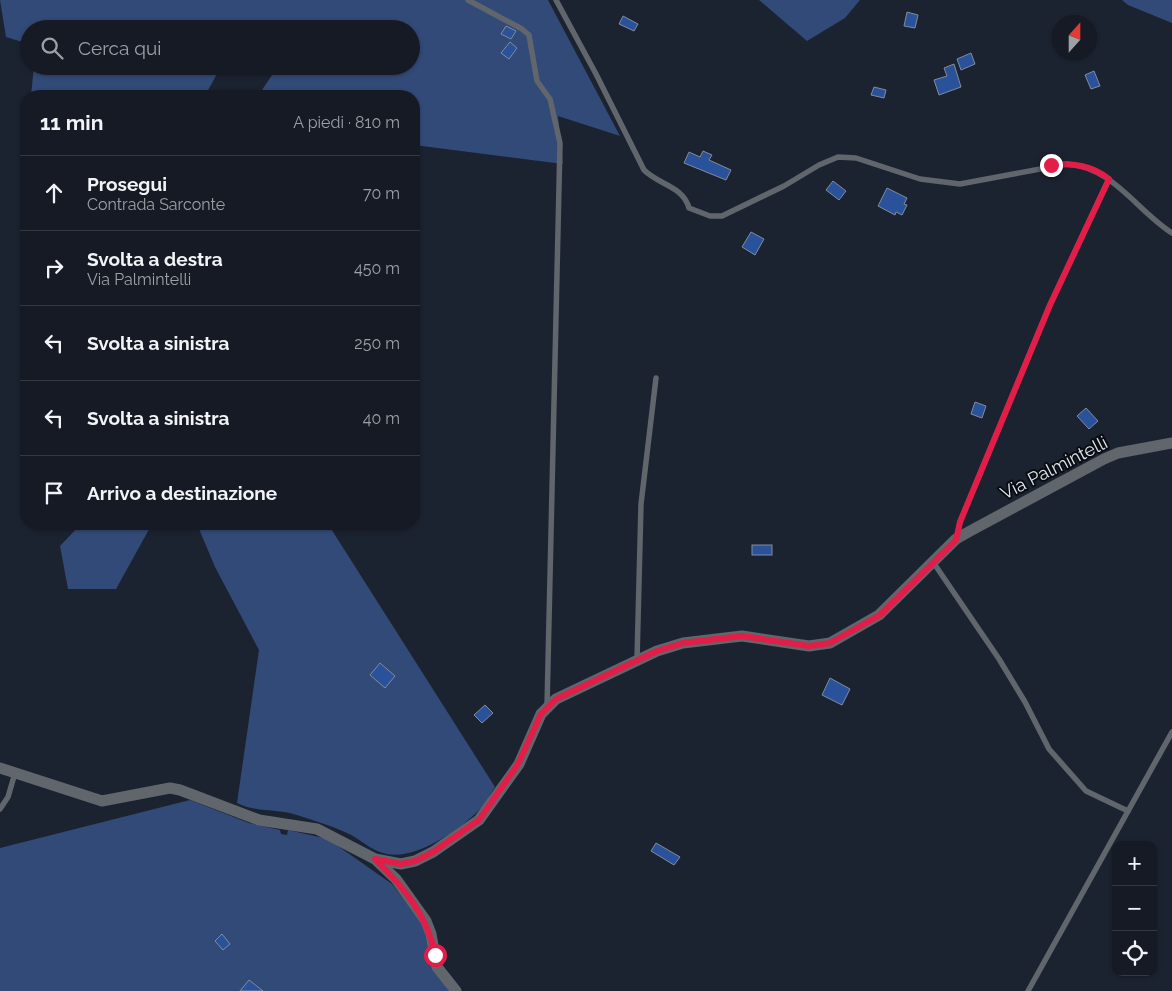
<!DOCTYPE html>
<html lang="it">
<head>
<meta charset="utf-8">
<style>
	:root { --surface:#151a24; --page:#1e232c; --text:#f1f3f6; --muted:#9da1a6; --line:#343841 }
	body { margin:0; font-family:Raleway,sans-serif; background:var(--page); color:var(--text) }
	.controls { position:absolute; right:15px; bottom:15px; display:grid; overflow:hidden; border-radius:10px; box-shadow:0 1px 4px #0004 }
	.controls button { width:45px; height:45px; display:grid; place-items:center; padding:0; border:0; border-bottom:1px solid var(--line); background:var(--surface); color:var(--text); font:25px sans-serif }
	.compass { position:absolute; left:1052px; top:15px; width:45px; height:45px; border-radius:50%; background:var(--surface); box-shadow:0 1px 4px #0004; rotate:21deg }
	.stop { position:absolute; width:15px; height:15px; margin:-11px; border:4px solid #e11d48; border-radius:50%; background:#fff }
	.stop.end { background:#e11d48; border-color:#fff; box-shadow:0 1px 5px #0008 }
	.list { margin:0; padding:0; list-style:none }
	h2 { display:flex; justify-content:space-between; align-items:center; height:65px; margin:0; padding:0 20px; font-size:21px }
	h2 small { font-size:16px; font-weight:400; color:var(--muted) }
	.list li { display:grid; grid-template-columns:32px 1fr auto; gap:15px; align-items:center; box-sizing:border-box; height:75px; padding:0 20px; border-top:1px solid var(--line) }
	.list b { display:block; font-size:19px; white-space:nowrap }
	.list p { margin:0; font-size:16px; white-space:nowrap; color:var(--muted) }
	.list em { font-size:16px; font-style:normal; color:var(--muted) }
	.icon { flex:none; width:28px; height:28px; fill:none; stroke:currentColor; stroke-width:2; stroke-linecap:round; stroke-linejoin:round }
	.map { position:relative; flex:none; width:1172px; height:991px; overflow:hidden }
	.search { position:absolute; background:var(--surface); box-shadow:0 1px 4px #0004; left:20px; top:20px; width:400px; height:55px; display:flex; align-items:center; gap:12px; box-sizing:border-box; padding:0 18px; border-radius:28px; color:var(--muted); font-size:19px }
	.panel { position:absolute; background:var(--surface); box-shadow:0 1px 4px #0004; left:20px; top:90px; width:400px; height:440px; border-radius:20px }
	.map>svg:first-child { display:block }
	.green { fill:#324a77 }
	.building { fill:#2a529b; stroke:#818b9b }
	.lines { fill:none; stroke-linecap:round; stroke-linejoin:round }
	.lane { stroke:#61656c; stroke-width:5.5 }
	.street { stroke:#61656c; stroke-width:11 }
	.route { stroke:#e11d48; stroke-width:6 }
	.labels { text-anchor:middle; stroke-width:4; stroke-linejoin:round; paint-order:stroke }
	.street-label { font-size:18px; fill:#e1e6ef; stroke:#090d12 }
</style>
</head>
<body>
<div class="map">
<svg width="1172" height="991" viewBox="0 0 1172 991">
	<rect width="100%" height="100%" fill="#1c2330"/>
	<!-- green -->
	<g class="green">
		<polygon points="0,0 548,0 620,136 558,116 563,164 414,145 414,96 258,96 278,66 411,66 411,29 29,29 29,44 6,37"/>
		<polygon points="759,0 860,0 845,18 807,41"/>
		<polygon points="1122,0 1172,0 1172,23 1128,5"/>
		<polygon points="34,66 240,66 218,72 205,96 31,96"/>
		<polygon points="81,524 152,524 116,589 68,589 60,546"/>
		<path d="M197 524H328L495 787C490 794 486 803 480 809 460 830 416 860 387 854 369 850 361 839 347 833 332 826 315 821 300 816 279 808 257 813 237 803L259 650 215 567Z"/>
		<polygon points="190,800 249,823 280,830 281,834 287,835 288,830 328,839 392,884 422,923 451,991 0,991 0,848"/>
	</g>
	<!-- building -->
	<g class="building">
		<polygon points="907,12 918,15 915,28 904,26"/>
		<polygon points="623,16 638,24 634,31 619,24"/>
		<polygon points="506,26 516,31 511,39 501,34"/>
		<polygon points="510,42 517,48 509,59 501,53"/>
		<polygon points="971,53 975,64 961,70 957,59"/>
		<polygon points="954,64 961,87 939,95 934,80 947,76 944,68"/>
		<polygon points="1094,71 1100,86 1091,89 1085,75"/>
		<polygon points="874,87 886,90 884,98 871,95"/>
		<polygon points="703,151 712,155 709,160 731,170 726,180 684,163 689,152 700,157"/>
		<polygon points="833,181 846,191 839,200 826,190"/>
		<polygon points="887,188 907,198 904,204 907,205 902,215 896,212 895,215 878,206"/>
		<polygon points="751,232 764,239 755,255 742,247"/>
		<polygon points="975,402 986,406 982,418 971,414"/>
		<polygon points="1086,408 1098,421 1089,429 1077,416"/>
		<rect x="752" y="545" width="20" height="10"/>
		<polygon points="380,663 395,676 385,688 370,675"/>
		<polygon points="830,678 850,689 842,705 822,695"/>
		<polygon points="485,705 493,713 482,723 474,715"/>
		<polygon points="656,843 680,857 674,865 651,851"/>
		<polygon points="222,934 230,944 223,950 215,941"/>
		<polygon points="249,980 263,991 240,991"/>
	</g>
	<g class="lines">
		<!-- lane -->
		<g class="lane">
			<polyline points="468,0 522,29 529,35 537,81 550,99 560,143 547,707"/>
			<path d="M556 0 596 74 644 170C659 185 683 186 689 208L710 216H722L784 186 819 165 838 157 856 158 920 179 960 184 1067 164C1113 167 1136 210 1172 233"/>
			<polyline points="957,537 960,522 1050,305 1109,179"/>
			<polyline points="933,562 999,659 1025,702 1049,749 1086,791 1128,811"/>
			<polyline points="637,660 641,504 656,378"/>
			<polyline points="0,809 8,797 15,773"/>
			<polyline points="1028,991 1172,732"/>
		</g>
		<!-- street -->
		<g class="street">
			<polyline points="0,768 102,801 170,788 180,790 259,820 317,829 375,859 401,864 415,861 433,852 479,820 519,764 541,714 556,699 657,651 683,643 742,636 809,646 830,643 879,615 956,539 972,530 1104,459 1118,453 1172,443"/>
			<polyline points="377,861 396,879 426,921 431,934 437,967 456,991"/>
		</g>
	</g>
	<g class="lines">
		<!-- route -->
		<path class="route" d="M435 955C428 915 403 887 375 859L401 864 415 861 433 852 479 820 518 764 541 714 556 699 657 651 683 643 742 636 809 646 830 643 880 615 956 540 960 522 1050 305 1109 179C1091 165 1073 163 1051 165"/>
	</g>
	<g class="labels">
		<!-- street labels -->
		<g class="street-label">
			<text transform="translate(1054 468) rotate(-27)" y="6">Via Palmintelli</text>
		</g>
	</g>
</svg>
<div class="controls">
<button>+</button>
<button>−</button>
<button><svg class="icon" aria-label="locate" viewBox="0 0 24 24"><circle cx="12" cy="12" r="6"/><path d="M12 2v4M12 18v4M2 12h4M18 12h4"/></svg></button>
</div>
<svg class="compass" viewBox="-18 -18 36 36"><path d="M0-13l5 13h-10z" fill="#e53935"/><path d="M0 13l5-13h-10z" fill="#9da1a6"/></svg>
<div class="stop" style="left:435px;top:955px"></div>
<div class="stop end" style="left:1051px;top:165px"></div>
<div class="search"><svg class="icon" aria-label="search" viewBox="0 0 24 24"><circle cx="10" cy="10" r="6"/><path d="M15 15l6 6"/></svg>Cerca qui</div>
<section class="panel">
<h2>11 min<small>A piedi · 810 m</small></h2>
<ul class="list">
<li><svg class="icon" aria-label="ahead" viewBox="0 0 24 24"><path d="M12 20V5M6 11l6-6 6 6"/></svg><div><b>Prosegui</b><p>Contrada Sarconte</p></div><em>70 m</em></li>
<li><svg class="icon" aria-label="right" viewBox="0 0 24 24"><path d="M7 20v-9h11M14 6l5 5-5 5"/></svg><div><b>Svolta a destra</b><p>Via Palmintelli</p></div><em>450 m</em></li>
<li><svg class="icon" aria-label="left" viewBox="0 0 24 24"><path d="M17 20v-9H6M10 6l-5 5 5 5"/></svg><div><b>Svolta a sinistra</b></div><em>250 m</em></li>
<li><svg class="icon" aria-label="left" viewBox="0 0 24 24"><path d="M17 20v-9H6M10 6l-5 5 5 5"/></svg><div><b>Svolta a sinistra</b></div><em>40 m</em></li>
<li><svg class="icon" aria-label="arrive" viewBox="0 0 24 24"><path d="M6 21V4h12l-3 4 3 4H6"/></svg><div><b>Arrivo a destinazione</b></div></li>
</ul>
</section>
</div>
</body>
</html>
